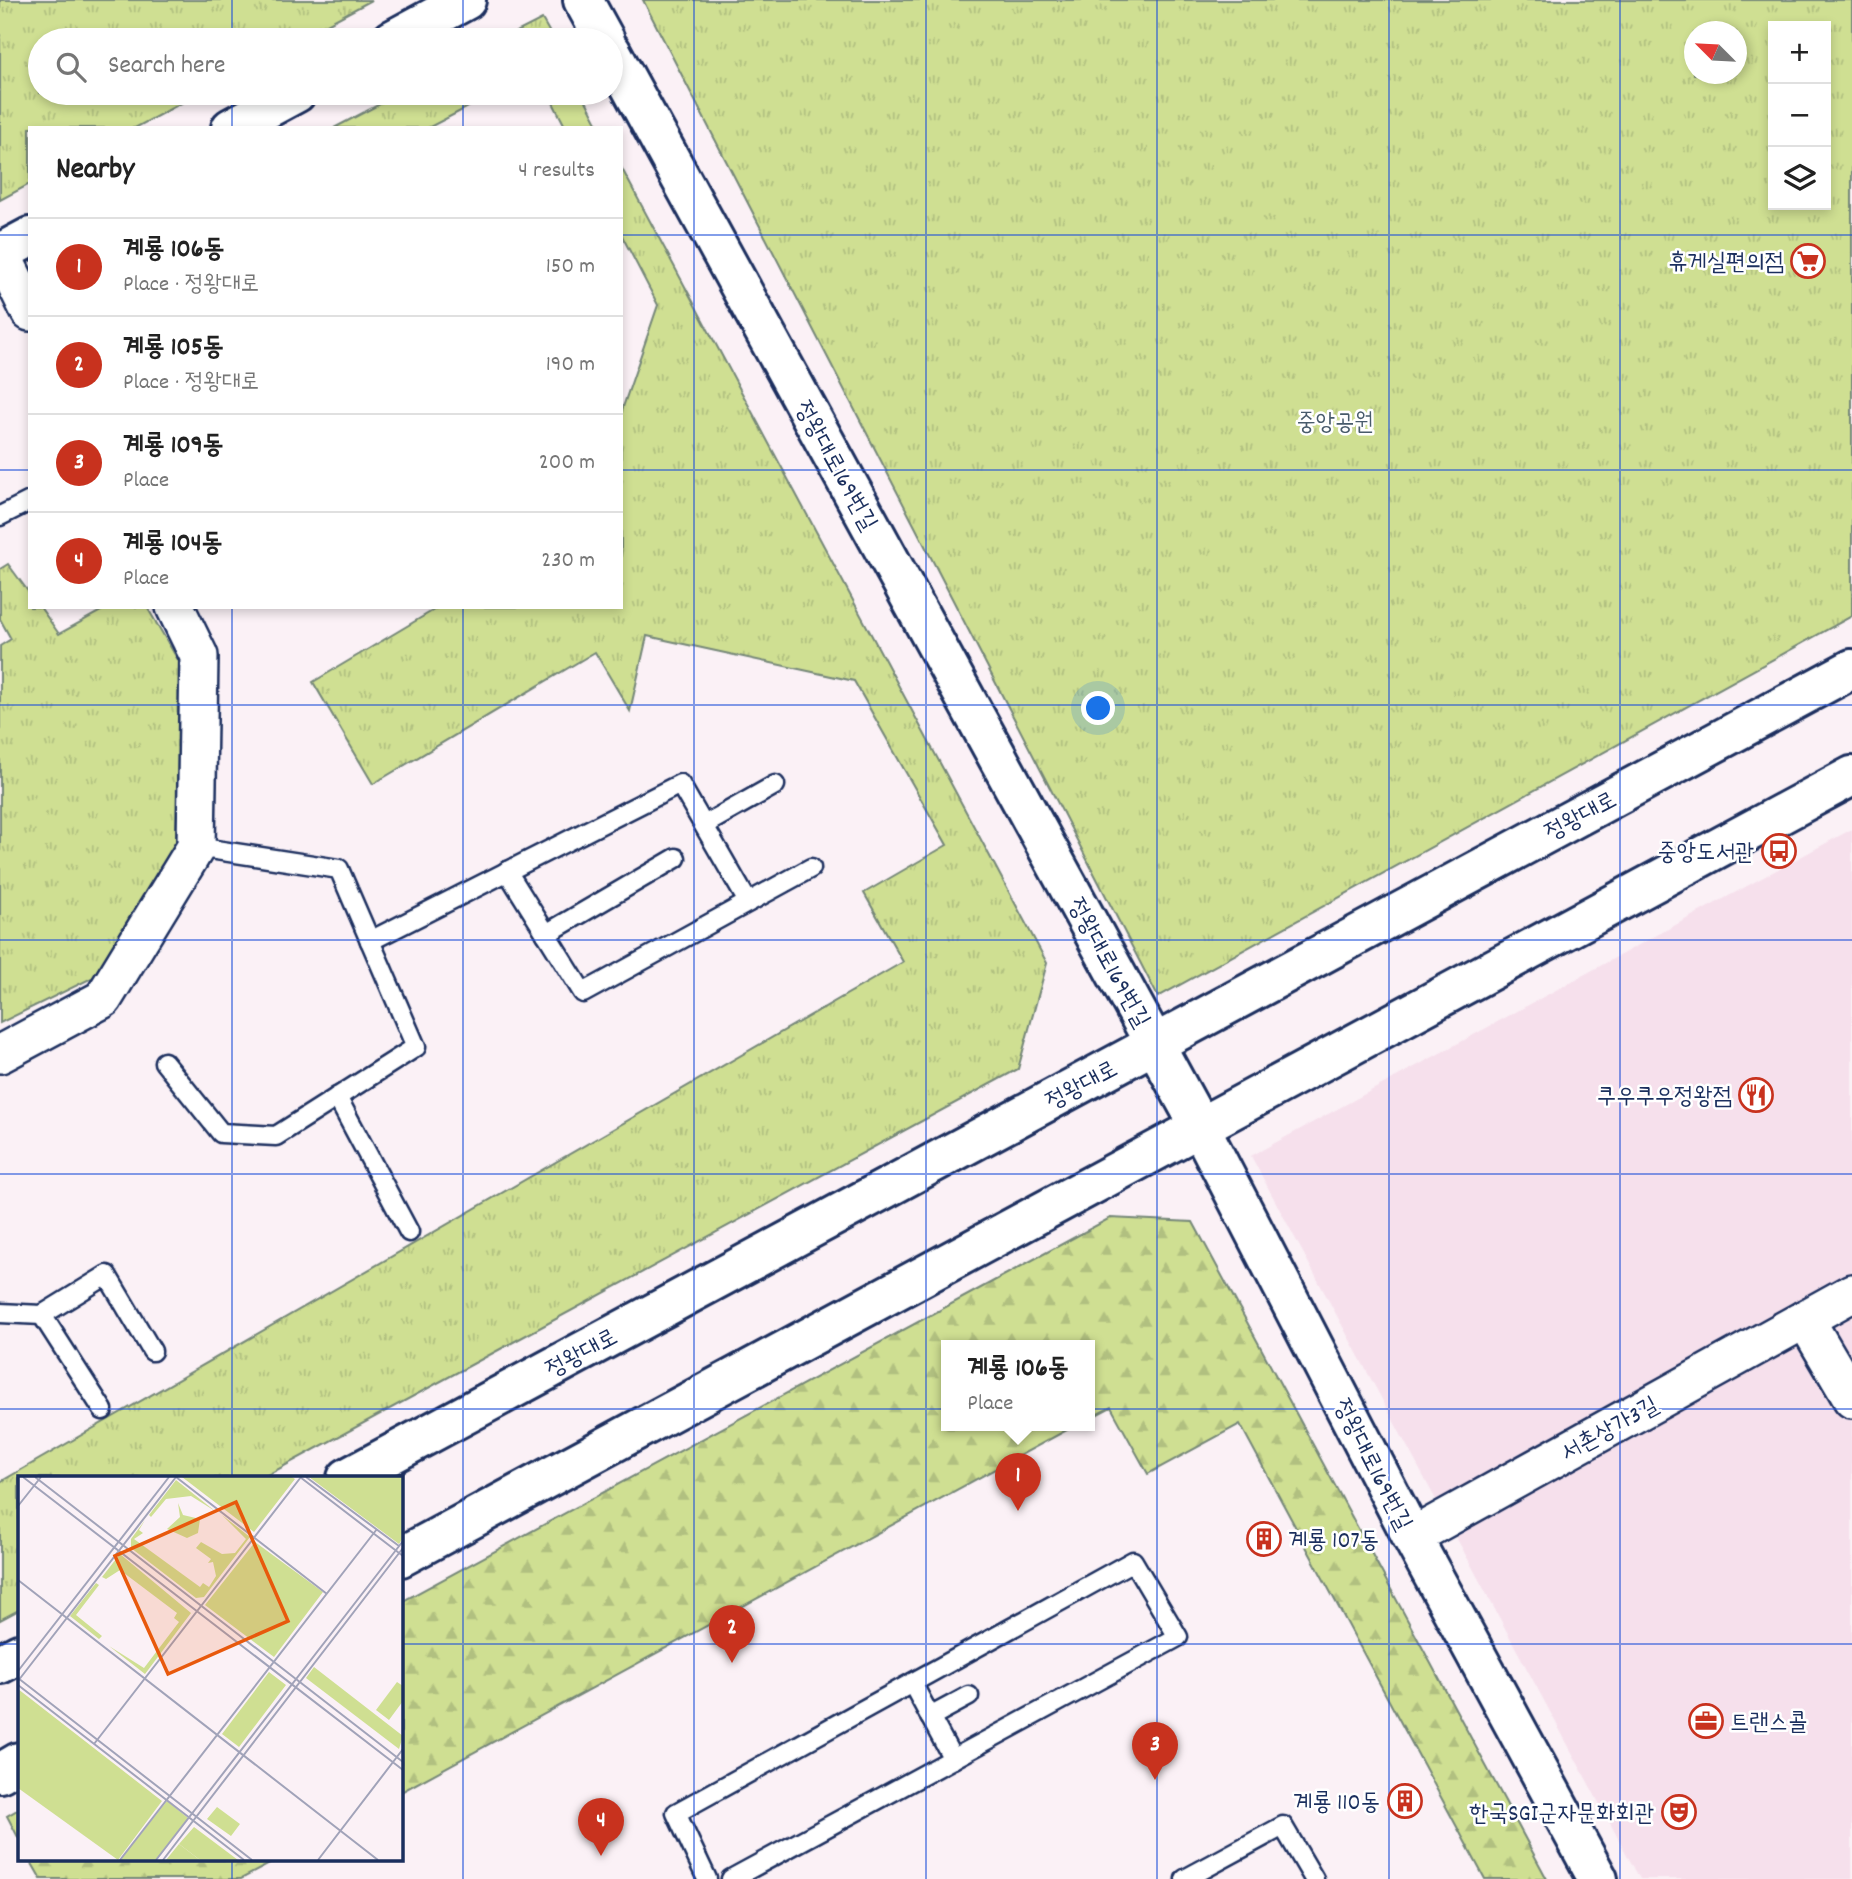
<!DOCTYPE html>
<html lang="en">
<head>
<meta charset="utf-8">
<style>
	:root { --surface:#fff; --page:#f2f2f2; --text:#222; --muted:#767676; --line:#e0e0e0; --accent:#c8321e }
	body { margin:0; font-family:Dekko,"Poor Story",sans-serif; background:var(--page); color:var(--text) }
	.controls { position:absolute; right:21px; top:21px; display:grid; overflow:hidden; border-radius:0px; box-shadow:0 4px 10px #0003 }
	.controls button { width:63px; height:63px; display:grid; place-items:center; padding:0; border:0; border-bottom:2px solid var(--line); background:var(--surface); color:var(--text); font:35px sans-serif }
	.compass { position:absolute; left:1684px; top:21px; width:63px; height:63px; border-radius:50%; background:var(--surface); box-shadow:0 4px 10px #0003; rotate:294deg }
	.you { position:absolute; left:1099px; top:709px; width:24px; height:24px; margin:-18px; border:5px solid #fff; border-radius:50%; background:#1a73e8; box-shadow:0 0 0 10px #1a73e833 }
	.badge { display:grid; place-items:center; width:46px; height:46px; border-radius:50%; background:var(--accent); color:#fff; font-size:23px; font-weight:700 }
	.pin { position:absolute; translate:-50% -58px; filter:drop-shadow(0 2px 4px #0008) }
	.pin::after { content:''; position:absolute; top:37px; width:24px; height:21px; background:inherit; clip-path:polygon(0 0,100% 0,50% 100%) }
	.popup { position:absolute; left:941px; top:1340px; width:154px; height:91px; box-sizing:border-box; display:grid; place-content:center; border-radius:0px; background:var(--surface); filter:drop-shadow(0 2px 5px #0005); font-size:23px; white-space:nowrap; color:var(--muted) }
	.popup b { font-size:26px; color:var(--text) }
	.popup::after { content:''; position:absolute; left:50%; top:100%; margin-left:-14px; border:14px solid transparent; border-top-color:var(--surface) }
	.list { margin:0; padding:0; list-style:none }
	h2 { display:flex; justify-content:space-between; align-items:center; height:91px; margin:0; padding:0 28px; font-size:30px }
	h2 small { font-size:23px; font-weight:400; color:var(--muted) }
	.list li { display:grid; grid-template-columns:46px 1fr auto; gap:21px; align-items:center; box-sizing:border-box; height:98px; padding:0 28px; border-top:2px solid var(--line) }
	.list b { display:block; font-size:26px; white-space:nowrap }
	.list p { margin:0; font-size:23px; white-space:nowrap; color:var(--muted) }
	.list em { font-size:23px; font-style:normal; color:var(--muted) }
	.icon { flex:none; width:38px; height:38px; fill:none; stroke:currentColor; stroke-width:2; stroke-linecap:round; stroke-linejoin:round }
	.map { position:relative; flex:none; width:1852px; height:1879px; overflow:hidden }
	.search { position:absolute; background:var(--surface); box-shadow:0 4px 10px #0003; left:28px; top:28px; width:595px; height:77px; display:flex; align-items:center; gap:18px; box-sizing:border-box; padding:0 24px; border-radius:38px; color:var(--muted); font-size:26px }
	.panel { position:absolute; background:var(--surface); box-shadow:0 4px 10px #0003; left:28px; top:126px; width:595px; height:483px; border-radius:0px }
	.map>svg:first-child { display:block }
	.built { fill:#f6e0ec }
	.forest { fill:url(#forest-firs); stroke:#758778; stroke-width:2 }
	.park { fill:url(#park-tufts); stroke:#758778; stroke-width:2; fill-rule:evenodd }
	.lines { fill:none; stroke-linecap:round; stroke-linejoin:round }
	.service-casing { stroke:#1b2f5e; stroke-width:23 }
	.minor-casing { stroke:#1b2f5e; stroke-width:42 }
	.tertiary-casing { stroke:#1b2f5e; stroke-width:44 }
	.service { stroke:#fff; stroke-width:18 }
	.minor { stroke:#fff; stroke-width:37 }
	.tertiary { stroke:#fff; stroke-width:38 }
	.grid { fill:none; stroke:#1d4ed8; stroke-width:2; stroke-opacity:0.55 }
	.labels { text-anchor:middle; stroke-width:5; stroke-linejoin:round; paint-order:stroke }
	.poi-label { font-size:24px; fill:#1b2f5e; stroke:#fff; text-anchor:end }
	.park-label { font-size:24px; fill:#485b6b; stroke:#fff }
	.street-label { font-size:24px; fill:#1b2f5e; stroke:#fff }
	.inset-road { fill:none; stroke:#a1a3b9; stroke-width:2 }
	.view { fill:#e8590c; fill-opacity:0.15; stroke:#e8590c; stroke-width:3.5 }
	.inset-edge { fill:none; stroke:#1b2f5e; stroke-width:3.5 }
</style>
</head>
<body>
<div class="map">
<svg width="1852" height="1879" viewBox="0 0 1852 1879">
	<defs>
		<pattern id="forest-firs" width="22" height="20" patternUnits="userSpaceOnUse" patternTransform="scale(1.75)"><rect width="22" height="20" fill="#cfdf92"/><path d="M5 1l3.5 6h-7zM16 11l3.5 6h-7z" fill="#b1c080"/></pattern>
		<pattern id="park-tufts" width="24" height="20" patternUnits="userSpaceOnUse" patternTransform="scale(1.75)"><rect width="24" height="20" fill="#cfdf92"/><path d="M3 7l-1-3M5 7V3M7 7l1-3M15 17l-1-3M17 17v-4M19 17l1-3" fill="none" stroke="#b1c080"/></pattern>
	</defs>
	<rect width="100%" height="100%" fill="#fbf1f6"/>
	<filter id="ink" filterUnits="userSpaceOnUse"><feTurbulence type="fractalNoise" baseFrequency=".0143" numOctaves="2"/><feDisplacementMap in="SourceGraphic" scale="14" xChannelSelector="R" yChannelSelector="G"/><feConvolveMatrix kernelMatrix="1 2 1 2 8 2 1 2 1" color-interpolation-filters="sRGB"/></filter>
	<g filter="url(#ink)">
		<!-- built -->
		<polygon class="built" points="1852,829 1852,1879 1640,1879 1251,1156"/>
		<!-- forest -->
		<g class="forest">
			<polygon points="1110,1218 1193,1222 1547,1879 1485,1879 1240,1424 1148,1474 1111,1407 1090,1418 1090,1345 946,1345 946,1425 1076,1425 401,1792 401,1602"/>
			<polygon points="19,1809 19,1839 7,1816"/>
			<polygon points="30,1860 277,1860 241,1879 41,1879"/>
		</g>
		<!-- park -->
		<g class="park">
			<polygon points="0,0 372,0 297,40 40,40 40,93 200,93 135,128 30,128 30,184 0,200"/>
			<path d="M643 0H1852V616L1158 997ZM1826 26V205H1773V26ZM1694 32H1736V74H1694Z"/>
			<polygon points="542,19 554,40 501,40"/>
			<polygon points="401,93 495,93 428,128 334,128"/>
			<polygon points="548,93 582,93 600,128 566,128"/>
			<polygon points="621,167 1047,963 1018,1069 262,1478 19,1478 19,1610 0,1620 0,1482 903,962 864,893 947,845 854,681 647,636 630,711 595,652 373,784 313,682 439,607 621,607 621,413 658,305 621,234"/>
			<polygon points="8,564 30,594 30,607 40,607 59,634 108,607 147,607 181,665 176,843 94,977 0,1023 0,646 11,639 0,619 0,569"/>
		</g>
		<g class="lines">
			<!-- service casing -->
			<g class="service-casing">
				<g id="service">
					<polyline points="0,516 30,501"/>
					<polyline points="704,825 775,785"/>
					<polyline points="507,871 583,993 811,868"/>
					<polyline points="546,934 676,858"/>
					<polyline points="370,941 680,784 748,902"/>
					<polyline points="164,1062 221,1133 276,1136 416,1047 339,869 196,847"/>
					<polyline points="337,1097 409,1232"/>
					<polyline points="0,1313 42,1315 107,1275 152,1351"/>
					<polyline points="42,1315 103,1410"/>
					<polyline points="912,1683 953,1759"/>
					<polyline points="930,1717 969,1696"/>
					<polyline points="707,1879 676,1813 1133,1561 1178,1637 731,1879"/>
					<polyline points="1185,1879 1283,1826 1314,1879"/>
				</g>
			</g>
			<!-- minor casing -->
			<g class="minor-casing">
				<g id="minor">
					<polyline points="0,251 30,312"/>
					<polyline points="0,1054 103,999 196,847 199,656 175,607"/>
					<polyline points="1805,1319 1852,1399"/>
					<polyline points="1412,1537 1852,1293"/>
				</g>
			</g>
			<!-- tertiary casing -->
			<g class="tertiary-casing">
				<g id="tertiary">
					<polyline points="583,0 605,40"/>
					<polyline points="392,40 466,0"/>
					<polyline points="611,51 1200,1127 1412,1537 1598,1879"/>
					<polyline points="231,128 296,93"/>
					<polyline points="0,253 30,237"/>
					<polyline points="347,1478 1852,669"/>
					<polyline points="401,1557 1852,776"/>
					<polyline points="0,1664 19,1654"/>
					<polyline points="0,1773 19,1762"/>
				</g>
			</g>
			<!-- service -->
			<use href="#service" class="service"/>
			<!-- minor -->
			<use href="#minor" class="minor"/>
			<!-- tertiary -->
			<use href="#tertiary" class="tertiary"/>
		</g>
	</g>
	<!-- grid -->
	<path class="grid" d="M232 0V40M463 0V40M694 0V1879M926 0V1879M1157 0V1879M1389 0V1879M1620 0V1879M232 93V128M463 93V128M0 235H30M621 235H1852M0 470H30M621 470H1852M232 607V1478M463 607V1879M0 705H1852M0 940H1852M0 1174H1852M0 1409H1852M0 1644H19M401 1644H1852M232 1860V1879"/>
	<!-- icons -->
	<defs>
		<g id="supermarket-ring" transform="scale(1.75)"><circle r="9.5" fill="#fff" stroke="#c8321e" stroke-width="1.5"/><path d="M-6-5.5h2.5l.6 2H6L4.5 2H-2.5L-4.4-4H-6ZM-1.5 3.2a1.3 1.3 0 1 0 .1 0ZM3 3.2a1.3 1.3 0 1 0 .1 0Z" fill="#c8321e"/></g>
		<g id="bus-ring" transform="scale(1.75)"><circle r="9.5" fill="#fff" stroke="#c8321e" stroke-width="1.5"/><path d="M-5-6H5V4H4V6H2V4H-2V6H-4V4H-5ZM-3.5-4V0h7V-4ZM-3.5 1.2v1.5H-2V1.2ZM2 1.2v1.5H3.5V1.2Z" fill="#c8321e"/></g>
		<g id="restaurant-ring" transform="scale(1.75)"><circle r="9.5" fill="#fff" stroke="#c8321e" stroke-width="1.5"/><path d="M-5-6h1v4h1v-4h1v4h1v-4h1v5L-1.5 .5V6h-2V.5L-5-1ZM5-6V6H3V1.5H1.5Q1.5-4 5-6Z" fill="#c8321e"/></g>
		<g id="building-ring" transform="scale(1.75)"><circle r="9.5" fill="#fff" stroke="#c8321e" stroke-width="1.5"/><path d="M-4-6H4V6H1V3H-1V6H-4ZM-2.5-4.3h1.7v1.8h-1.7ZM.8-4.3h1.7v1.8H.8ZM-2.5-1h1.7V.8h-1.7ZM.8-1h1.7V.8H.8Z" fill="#c8321e"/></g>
		<g id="office-ring" transform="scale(1.75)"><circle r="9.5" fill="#fff" stroke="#c8321e" stroke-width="1.5"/><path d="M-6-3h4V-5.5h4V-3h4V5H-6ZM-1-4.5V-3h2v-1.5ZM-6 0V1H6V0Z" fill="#c8321e"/></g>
		<g id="theatre-ring" transform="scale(1.75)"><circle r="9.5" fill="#fff" stroke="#c8321e" stroke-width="1.5"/><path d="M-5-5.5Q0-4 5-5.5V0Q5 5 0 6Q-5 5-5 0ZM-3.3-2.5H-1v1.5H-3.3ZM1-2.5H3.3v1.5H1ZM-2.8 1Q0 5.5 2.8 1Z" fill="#c8321e"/></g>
	</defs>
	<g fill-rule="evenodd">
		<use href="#supermarket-ring" x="1808" y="261"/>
		<use href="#bus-ring" x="1779" y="851"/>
		<use href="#restaurant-ring" x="1756" y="1095"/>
		<use href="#building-ring" x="1264" y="1539"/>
		<use href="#office-ring" x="1706" y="1721"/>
		<use href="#building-ring" x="1405" y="1801"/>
		<use href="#theatre-ring" x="1679" y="1812"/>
	</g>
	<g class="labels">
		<!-- poi labels -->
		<g class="poi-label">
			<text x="1784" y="269">휴게실편의점</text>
			<text x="1754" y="859">중앙도서관</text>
			<text x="1732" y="1103">쿠우쿠우정왕점</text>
			<text x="1288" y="1547" text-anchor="start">계룡 107동</text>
			<text x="1730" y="1729" text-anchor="start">트랜스콜</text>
			<text x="1380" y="1809">계룡 110동</text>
			<text x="1654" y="1820">한국SGI군자문화회관</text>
		</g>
		<!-- park labels -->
		<g class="park-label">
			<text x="1335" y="429">중앙공원</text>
		</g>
		<!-- street labels -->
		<g class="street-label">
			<text transform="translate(837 465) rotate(61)" y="8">정왕대로169번길</text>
			<text transform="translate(1580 815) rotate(-28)" y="8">정왕대로</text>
			<text transform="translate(1110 962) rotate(61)" y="8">정왕대로169번길</text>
			<text transform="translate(1081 1084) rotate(-28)" y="8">정왕대로</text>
			<text transform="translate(581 1352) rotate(-28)" y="8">정왕대로</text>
			<text transform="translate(1609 1428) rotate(-29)" y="8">서촌상가3길</text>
			<text transform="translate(1374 1464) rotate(63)" y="8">정왕대로169번길</text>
		</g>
	</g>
	<!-- overview -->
	<g transform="translate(18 1476)">
		<rect width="385" height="385" fill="#fbf1f6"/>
		<path d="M291 1H385V62L381 68ZM379 206 385 210V225L371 244 358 234ZM0 213 144 325 100 384 0 312ZM199 331 222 348 213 360 189 343ZM161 368 182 384H148Z" fill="#cfdf92"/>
		<path d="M102 78 173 137 127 198 91 170 126 192 161 146 156 142 159 137 102 94 88 103 84 101ZM78 107 81 109 58 139 84 160 81 163 52 140Z" fill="#cfdf92"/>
		<path d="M164 1H274L277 3 236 56ZM158 4 197 35 173 20 148 23 133 41 131 39ZM160 27 165 39 182 43 180 57 169 62 149 53 162 41ZM204 39 232 61 186 121 178 122 113 72V63L127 44 121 54 125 57 116 63 182 111 185 107 191 111 198 100 195 86 190 87 193 83 178 72 183 66 204 78 217 77 228 63ZM237 66 305 116 256 181 187 129ZM296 191 385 260 381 273 288 202ZM251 196 268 209 221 271 204 258ZM149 325 170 342 138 384H102ZM176 351 220 384H182L161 368Z" fill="#cfdf92"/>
		<path class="inset-road" d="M5 1 385 294M17 1 385 286M158 1 309 118M282 1 385 80M288 1 381 70M0 30 23 1M0 104 360 384M0 195 151 1M0 202 234 384M0 205 158 1M0 209 226 384M76 268 283 1M102 384 359 53M138 384 385 65M145 384 385 72M300 384 385 273"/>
		<path class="view" d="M218 26 270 145 150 198 97 80Z"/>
		<rect width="385" height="385" class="inset-edge"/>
	</g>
</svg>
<div class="controls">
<button>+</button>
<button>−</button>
<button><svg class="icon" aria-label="layers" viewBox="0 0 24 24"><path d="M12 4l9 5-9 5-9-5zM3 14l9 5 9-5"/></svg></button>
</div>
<svg class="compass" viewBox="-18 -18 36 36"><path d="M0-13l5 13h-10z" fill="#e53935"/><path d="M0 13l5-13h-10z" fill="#767676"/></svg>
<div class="you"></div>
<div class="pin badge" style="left:1018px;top:1511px">1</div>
<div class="popup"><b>계룡 106동</b>Place</div>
<div class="pin badge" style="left:732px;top:1663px">2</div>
<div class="pin badge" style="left:1155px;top:1780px">3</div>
<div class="pin badge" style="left:601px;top:1856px">4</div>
<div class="search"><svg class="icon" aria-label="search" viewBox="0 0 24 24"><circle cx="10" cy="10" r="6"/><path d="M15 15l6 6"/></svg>Search here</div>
<section class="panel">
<h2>Nearby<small>4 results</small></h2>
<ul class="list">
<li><span class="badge">1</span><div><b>계룡 106동</b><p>Place · 정왕대로</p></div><em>150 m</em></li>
<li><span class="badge">2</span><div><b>계룡 105동</b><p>Place · 정왕대로</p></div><em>190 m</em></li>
<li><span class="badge">3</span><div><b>계룡 109동</b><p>Place</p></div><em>200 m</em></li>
<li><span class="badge">4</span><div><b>계룡 104동</b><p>Place</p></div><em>230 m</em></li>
</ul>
</section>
</div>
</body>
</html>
